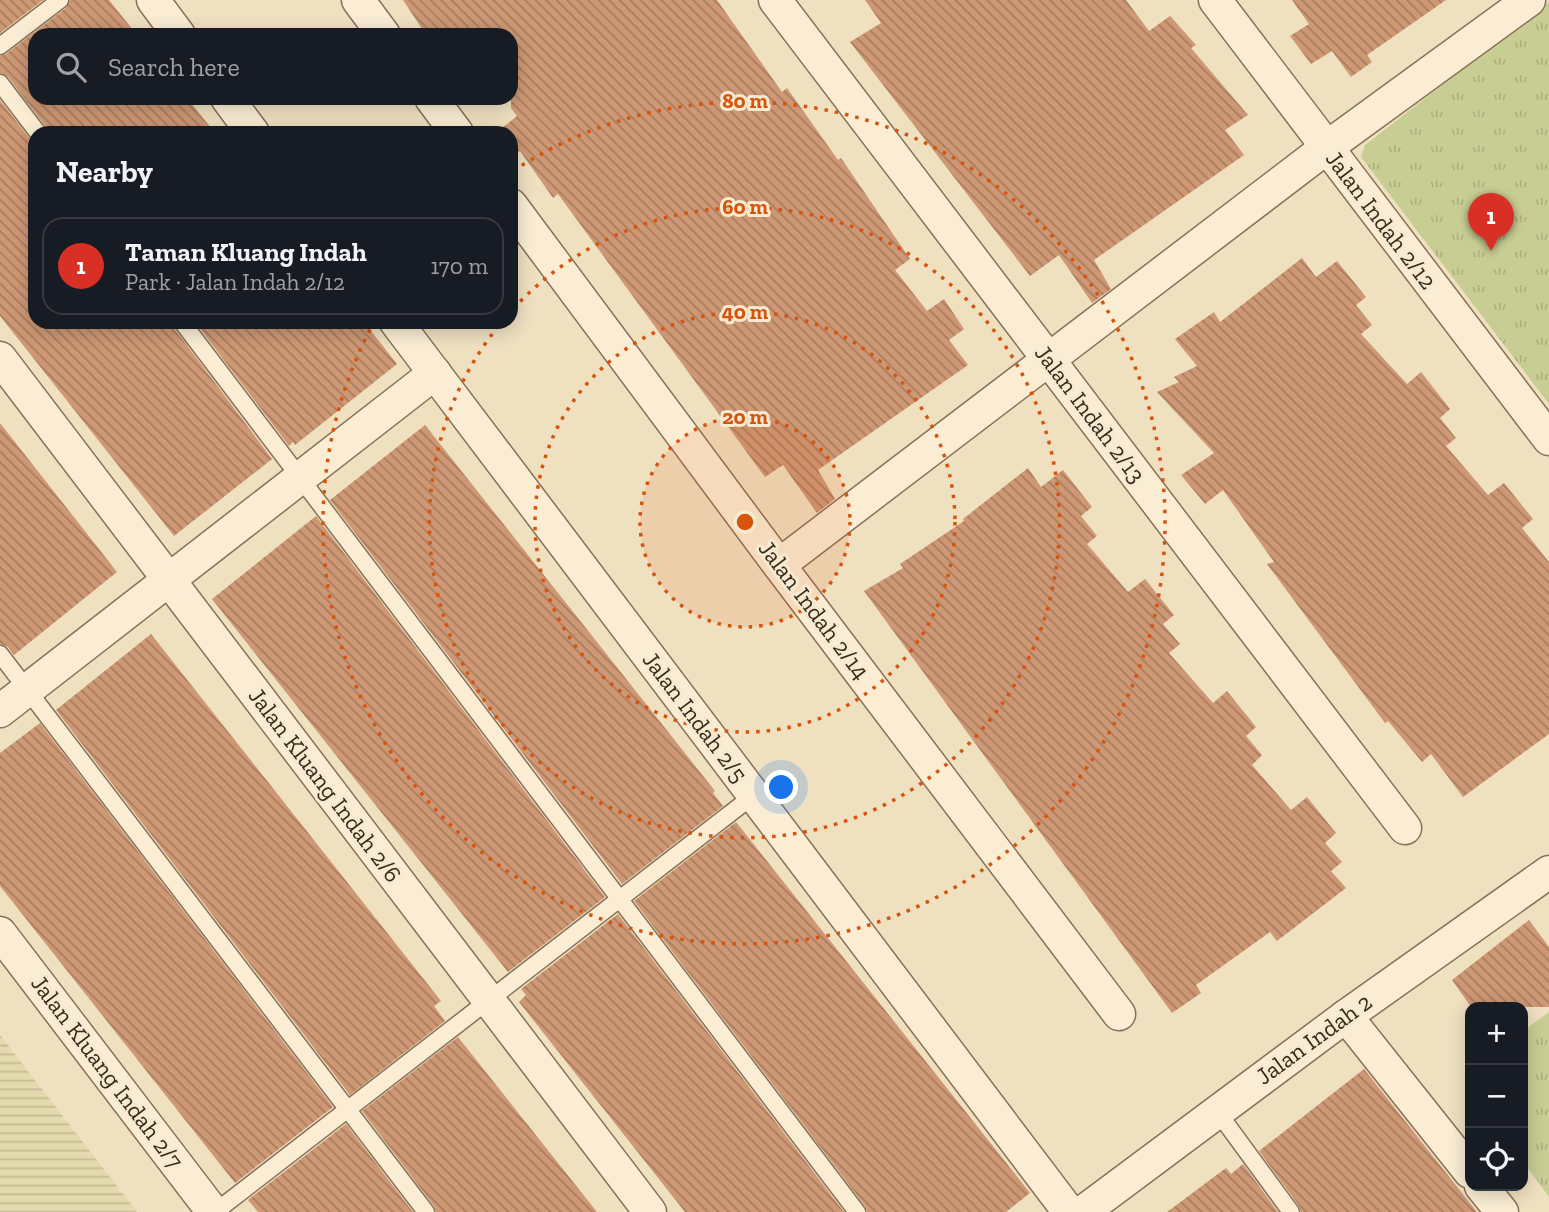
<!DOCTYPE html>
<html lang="en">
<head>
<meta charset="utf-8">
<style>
	:root { --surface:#171b24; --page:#242831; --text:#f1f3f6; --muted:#9ea1a6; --line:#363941; --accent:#d93025 }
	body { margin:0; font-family:"Zilla Slab",serif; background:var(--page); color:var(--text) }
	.controls { position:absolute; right:21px; bottom:21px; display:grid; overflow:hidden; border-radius:14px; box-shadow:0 4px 18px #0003 }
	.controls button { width:63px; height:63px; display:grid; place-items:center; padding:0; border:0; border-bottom:2px solid var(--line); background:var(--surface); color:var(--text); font:35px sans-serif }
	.you { position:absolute; left:782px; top:788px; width:24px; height:24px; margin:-18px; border:5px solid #fff; border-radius:50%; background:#1a73e8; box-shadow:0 0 0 10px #1a73e833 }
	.badge { display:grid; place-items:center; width:46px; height:46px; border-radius:50%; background:var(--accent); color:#fff; font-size:23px; font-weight:700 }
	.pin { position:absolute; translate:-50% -58px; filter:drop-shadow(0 2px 4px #0008) }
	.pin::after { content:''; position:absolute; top:37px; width:24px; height:21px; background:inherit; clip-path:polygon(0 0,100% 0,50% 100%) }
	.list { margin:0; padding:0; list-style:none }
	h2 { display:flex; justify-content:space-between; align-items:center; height:91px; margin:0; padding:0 28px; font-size:30px }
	h2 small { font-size:23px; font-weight:400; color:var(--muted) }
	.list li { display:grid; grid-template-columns:46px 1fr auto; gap:21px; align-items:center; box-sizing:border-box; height:98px; margin:0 14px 14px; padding:0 14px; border:2px solid var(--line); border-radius:21px }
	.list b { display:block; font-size:26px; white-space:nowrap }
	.list p { margin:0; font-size:23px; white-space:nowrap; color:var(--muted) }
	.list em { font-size:23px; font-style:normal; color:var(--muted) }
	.icon { flex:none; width:38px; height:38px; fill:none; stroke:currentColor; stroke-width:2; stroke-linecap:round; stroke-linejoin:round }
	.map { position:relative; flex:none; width:1549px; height:1212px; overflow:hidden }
	.search { position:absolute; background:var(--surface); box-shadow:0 4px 18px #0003; left:28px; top:28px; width:490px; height:77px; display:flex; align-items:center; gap:18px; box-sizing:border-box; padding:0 24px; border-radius:21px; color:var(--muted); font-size:26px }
	.panel { position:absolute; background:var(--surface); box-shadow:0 4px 18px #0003; left:28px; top:126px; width:490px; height:203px; border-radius:21px }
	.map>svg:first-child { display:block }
	.farmland { fill:url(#farmland-rules) }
	.park { fill:url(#park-tufts) }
	.building { fill:url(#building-back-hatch) }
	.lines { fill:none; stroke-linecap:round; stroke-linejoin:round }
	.service-casing { stroke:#897058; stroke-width:19 }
	.minor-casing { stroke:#897058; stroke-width:35 }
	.service { stroke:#faedd4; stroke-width:16 }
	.minor { stroke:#faedd4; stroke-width:32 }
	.ring { fill:none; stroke:#d6540e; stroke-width:3.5; stroke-dasharray:3.5 7 }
	.labels { text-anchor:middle; stroke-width:6; stroke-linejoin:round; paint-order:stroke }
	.street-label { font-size:24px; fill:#38291c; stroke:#f6ead0 }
	.centre { fill:#d6540e; stroke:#f6ead0; stroke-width:3.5 }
	.ring-label { font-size:21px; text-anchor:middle; font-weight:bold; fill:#d6540e; stroke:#f6ead0; stroke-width:6; stroke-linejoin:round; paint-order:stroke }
</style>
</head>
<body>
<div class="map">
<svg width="1549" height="1212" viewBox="0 0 1549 1212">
	<defs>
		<pattern id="farmland-rules" width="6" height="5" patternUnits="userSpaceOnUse" patternTransform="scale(1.75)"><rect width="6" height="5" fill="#e5daad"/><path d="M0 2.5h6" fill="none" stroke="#c5bb94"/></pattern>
		<pattern id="park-tufts" width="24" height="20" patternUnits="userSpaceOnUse" patternTransform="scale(1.75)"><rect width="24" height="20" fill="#c8cd94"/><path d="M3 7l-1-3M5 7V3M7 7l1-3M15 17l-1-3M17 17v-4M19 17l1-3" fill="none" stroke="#adb07f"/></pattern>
		<pattern id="building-back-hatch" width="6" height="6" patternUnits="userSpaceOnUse" patternTransform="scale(1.75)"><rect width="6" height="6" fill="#ce9875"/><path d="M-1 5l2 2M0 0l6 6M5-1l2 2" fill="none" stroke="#a87c5f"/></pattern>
	</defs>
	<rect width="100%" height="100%" fill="#efe0c0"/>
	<!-- farmland -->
	<polygon class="farmland" points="0,1035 137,1212 0,1212"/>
	<!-- park -->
	<g class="park">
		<polygon points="1549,2 1549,404 1361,157 1365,145"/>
		<polygon points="1549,1012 1549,1197 1523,1162 1523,1031"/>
	</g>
	<!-- building -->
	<g class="building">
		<polygon points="0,0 43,0 0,33"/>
		<polygon points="70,0 109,0 137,35 35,35 35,98 187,98 215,133 48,133 46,127 8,77 0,73 0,56 6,54 66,8"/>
		<polygon points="403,0 717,0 782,92 787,88 838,160 841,158 910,259 895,270 927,311 944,299 964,329 949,340 968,365 818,470 835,499 817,513 783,465 765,477 558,194 553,198 520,151 516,153 511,144 511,133 505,133 502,128 517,116 511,108 511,35 426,35"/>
		<polygon points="865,0 1126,0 1149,31 1170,16 1196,45 1191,48 1248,115 1225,130 1244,155 1094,260 1111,289 1092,303 1059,255 1030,276 850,42 881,23"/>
		<polygon points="1292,0 1446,0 1367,55 1372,62 1351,77 1332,51 1311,64 1290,36 1309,24"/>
		<polygon points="0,100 30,139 35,143 35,322 172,322 174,328 272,459 174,536 0,316"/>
		<polygon points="1302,258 1316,277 1337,261 1366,297 1356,305 1372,325 1361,334 1407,384 1421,372 1450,409 1440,418 1456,438 1446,446 1488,495 1504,483 1533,519 1522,528 1549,562 1549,734 1463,797 1431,754 1422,762 1388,721 1385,723 1267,564 1274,562 1223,490 1205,504 1181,475 1214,453 1157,392 1179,382 1174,377 1197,366 1175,339 1214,312 1220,322"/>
		<polygon points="195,322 364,322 397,364 295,445 293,442 289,446"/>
		<polygon points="0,423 117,572 14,655 8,647 0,644"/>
		<polygon points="425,425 715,791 713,793 723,806 622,884 330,500"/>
		<polygon points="1028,468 1041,487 1063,470 1092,507 1081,516 1097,536 1087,544 1128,592 1145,579 1174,615 1163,624 1180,644 1169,653 1213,703 1227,691 1256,727 1246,736 1262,755 1252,765 1291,810 1307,797 1336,833 1325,843 1342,862 1331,871 1346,888 1277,941 1270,932 1196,985 1201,993 1172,1013 864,591 903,568 900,564 964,521 963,519"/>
		<polygon points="316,516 605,897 508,972 212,599"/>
		<polygon points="151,634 441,1001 434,1006 445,1021 350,1095 56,710"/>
		<polygon points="40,723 333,1107 235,1183 0,886 0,753"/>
		<polygon points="736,822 1030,1193 1006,1212 867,1212 865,1206 634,901"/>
		<polygon points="618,914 844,1212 685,1212 519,1002 526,995 521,989"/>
		<polygon points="1529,920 1549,947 1549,1007 1471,1007 1452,980"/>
		<polygon points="458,1037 597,1212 436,1212 434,1206 362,1111"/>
		<polygon points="1364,1069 1477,1212 1301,1212 1299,1206 1259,1151"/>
		<polygon points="346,1124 413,1212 258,1212 248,1200"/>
		<polygon points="1243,1164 1278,1212 1167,1212 1226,1168 1231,1174"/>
	</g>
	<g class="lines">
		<!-- service casing -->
		<g class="service-casing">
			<g id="service">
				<polyline points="0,46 60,0"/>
				<polyline points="0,83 38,133"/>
				<polyline points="182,322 857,1212"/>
				<polyline points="0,654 426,1212"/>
				<polyline points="1217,1111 1291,1212"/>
				<polyline points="215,1212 754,795"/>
			</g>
		</g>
		<!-- minor casing -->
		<g class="minor-casing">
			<g id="minor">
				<polyline points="153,0 179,35"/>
				<polyline points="358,0 384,35"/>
				<polyline points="775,0 1405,828"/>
				<polyline points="1215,0 1549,439"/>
				<polyline points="227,98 253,133"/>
				<polyline points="431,98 457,133"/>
				<polyline points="511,205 779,565 1119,1014"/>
				<polyline points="396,322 1069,1212"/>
				<polyline points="0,358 650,1212"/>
				<polyline points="779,565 1326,148 1529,0"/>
				<polyline points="0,711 435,373"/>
				<polyline points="0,933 213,1212"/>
				<polyline points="1346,1016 1470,1172"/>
				<polyline points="1481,1186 1502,1212"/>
				<polyline points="1083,1212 1346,1016 1549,872"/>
			</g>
		</g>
		<!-- service -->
		<use href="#service" class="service"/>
		<!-- minor -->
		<use href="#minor" class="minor"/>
	</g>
	<!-- distance rings -->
	<circle cx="745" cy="522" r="105" fill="#d6540e" fill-opacity=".12"/>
	<g class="ring">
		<circle cx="745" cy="522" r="105"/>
		<circle cx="745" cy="522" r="210"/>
		<path d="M513 309A315 315 0 1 1 500 324"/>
		<path d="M513 171A421 421 0 1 1 373 324"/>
	</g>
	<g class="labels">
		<!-- street labels -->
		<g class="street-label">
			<text transform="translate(1381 220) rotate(53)" y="8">Jalan Indah 2/12</text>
			<text transform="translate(1090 414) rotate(53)" y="8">Jalan Indah 2/13</text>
			<text transform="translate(814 610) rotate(53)" y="8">Jalan Indah 2/14</text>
			<text transform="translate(695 717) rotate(53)" y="8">Jalan Indah 2/5</text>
			<text transform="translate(325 785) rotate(53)" y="8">Jalan Kluang Indah 2/6</text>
			<text transform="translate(1314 1039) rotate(-36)" y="8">Jalan Indah 2</text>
			<text transform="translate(107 1072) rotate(53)" y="8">Jalan Kluang Indah 2/7</text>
		</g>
	</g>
	<circle cx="745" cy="522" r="10" class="centre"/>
	<g class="ring-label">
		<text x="745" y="108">80 m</text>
		<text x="745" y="214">60 m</text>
		<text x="745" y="319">40 m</text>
		<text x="745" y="424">20 m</text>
	</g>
</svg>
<div class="controls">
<button>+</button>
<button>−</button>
<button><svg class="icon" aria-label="locate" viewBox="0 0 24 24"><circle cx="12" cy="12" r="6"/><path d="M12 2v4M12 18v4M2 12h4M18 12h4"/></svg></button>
</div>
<div class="you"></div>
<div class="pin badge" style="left:1491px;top:251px">1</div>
<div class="search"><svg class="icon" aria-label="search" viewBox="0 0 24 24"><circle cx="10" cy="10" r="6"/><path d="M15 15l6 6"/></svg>Search here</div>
<section class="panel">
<h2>Nearby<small></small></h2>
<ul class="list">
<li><span class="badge">1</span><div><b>Taman Kluang Indah</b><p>Park · Jalan Indah 2/12</p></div><em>170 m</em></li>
</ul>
</section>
</div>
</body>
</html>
